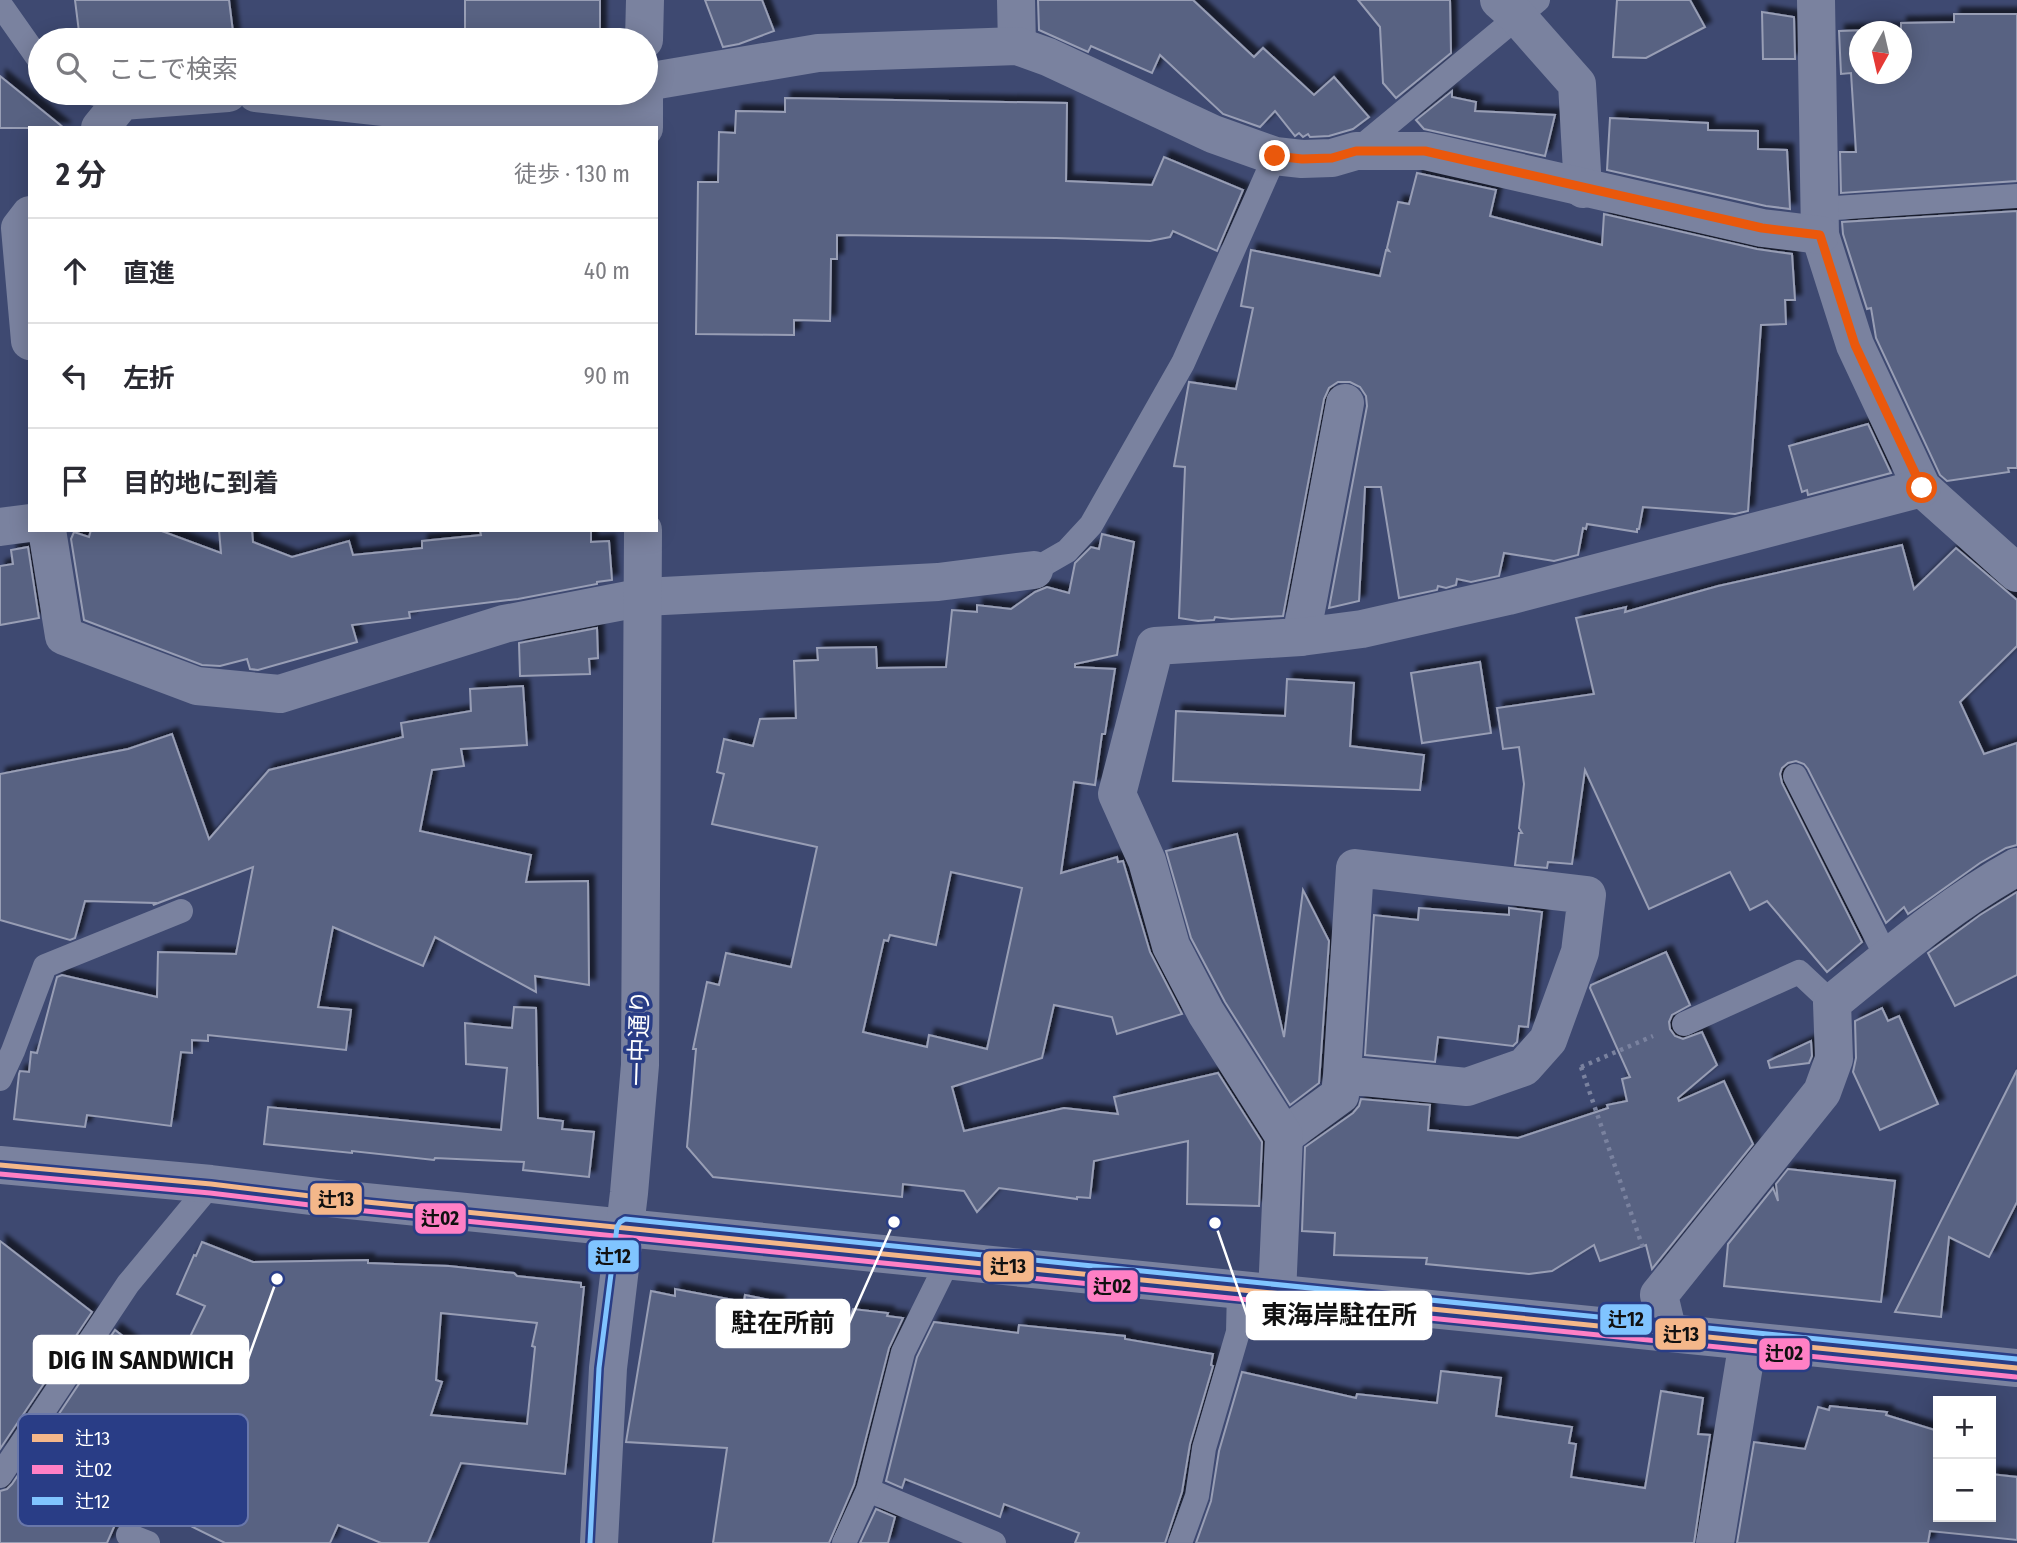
<!DOCTYPE html>
<html lang="ja">
<head>
<meta charset="utf-8">
<style>
	:root { --surface:#fff; --page:#f2f2f3; --text:#2b2b33; --muted:#7c7c81; --line:#e1e1e2 }
	body { margin:0; font-family:"Fira Sans Condensed","Noto Sans JP",sans-serif; background:var(--page); color:var(--text) }
	.controls { position:absolute; right:21px; bottom:21px; display:grid; overflow:hidden; border-radius:0px; box-shadow:0 4px 18px #0003 }
	.controls button { width:63px; height:63px; display:grid; place-items:center; padding:0; border:0; border-bottom:2px solid var(--line); background:var(--surface); color:var(--text); font:35px sans-serif }
	.compass { position:absolute; left:1849px; top:21px; width:63px; height:63px; border-radius:50%; background:var(--surface); box-shadow:0 4px 18px #0003; rotate:188deg }
	.stop { position:absolute; width:21px; height:21px; margin:-16px; border:5px solid #ea580c; border-radius:50%; background:#fff }
	.stop.end { background:#ea580c; border-color:#fff; box-shadow:0 2px 7px #0008 }
	.list { margin:0; padding:0; list-style:none }
	h2 { display:flex; justify-content:space-between; align-items:center; height:91px; margin:0; padding:0 28px; font-size:30px }
	h2 small { font-size:23px; font-weight:400; color:var(--muted) }
	.list li { display:grid; grid-template-columns:46px 1fr auto; gap:21px; align-items:center; box-sizing:border-box; height:105px; padding:0 28px; border-top:2px solid var(--line) }
	.list b { display:block; font-size:26px; white-space:nowrap }
	.list em { font-size:23px; font-style:normal; color:var(--muted) }
	.icon { flex:none; width:38px; height:38px; fill:none; stroke:currentColor; stroke-width:2; stroke-linecap:round; stroke-linejoin:round }
	.map { position:relative; flex:none; width:2017px; height:1543px; overflow:hidden }
	.search { position:absolute; background:var(--surface); box-shadow:0 4px 18px #0003; left:28px; top:28px; width:630px; height:77px; display:flex; align-items:center; gap:18px; box-sizing:border-box; padding:0 24px; border-radius:38px; color:var(--muted); font-size:26px }
	.panel { position:absolute; background:var(--surface); box-shadow:0 4px 18px #0003; left:28px; top:126px; width:630px; height:406px; border-radius:0px }
	.map>svg:first-child { display:block }
	.building { fill:#596282; stroke:#989eb5; stroke-width:2; fill-rule:evenodd; filter:url(#shadow) }
	.lines { fill:none; stroke-linecap:round; stroke-linejoin:round }
	.path { stroke:#7a829f; stroke-width:4.5; stroke-dasharray:3.5 5; stroke-linecap:butt }
	.service { stroke:#7a829f; stroke-width:24 }
	.minor { stroke:#7a829f; stroke-width:38 }
	.tertiary { stroke:#7a829f; stroke-width:38 }
	.bus-1-casing { stroke:#293d86; stroke-width:10 }
	.bus-2-casing { stroke:#293d86; stroke-width:10 }
	.bus-3-casing { stroke:#293d86; stroke-width:10 }
	.bus-1 { stroke:#f4b78a; stroke-width:5 }
	.bus-2 { stroke:#ff80c5; stroke-width:5 }
	.bus-3 { stroke:#80c4ff; stroke-width:5 }
	.route { stroke:#ea580c; stroke-width:9 }
	.labels { text-anchor:middle; stroke-width:7; stroke-linejoin:round; paint-order:stroke }
	.street-label { font-size:24px; fill:#fff; stroke:#293d86 }
	.key { fill:#293d86; stroke:#6977aa; stroke-width:2 }
	.key-label { font-size:19px; fill:#fff }
	.leader { fill:none; stroke:#fff; stroke-width:2.5 }
	.callout-dot { fill:#fff; stroke:#293d86; stroke-width:2.5 }
	.callout { fill:#fff; stroke:#fff; stroke-width:2.5 }
	.callout-label { font-size:26px; text-anchor:middle; font-weight:bold; fill:#111 }
	.line-badge { stroke:#293d86; stroke-width:2.5 }
	.pale-badge-label { font-size:19px; text-anchor:middle; font-weight:bold; fill:#111 }
</style>
</head>
<body>
<div class="map">
<svg width="2017" height="1543" viewBox="0 0 2017 1543">
	<defs>
		<filter id="shadow"><feDropShadow dx="6" dy="-6" stdDeviation="2" flood-color="#0009"/></filter>
	</defs>
	<rect width="100%" height="100%" fill="#3e4971"/>
	<!-- building -->
	<g class="building">
		<polygon points="75,0 229,0 234,40 80,40"/>
		<rect x="465" y="0" width="135" height="40"/>
		<polygon points="705,0 762,0 774,31 739,44 723,47"/>
		<polygon points="1038,0 1193,0 1254,57 1263,48 1314,95 1334,77 1369,117 1353,129 1329,136 1310,137 1308,134 1303,137 1299,133 1295,136 1275,111 1260,127 1223,114 1160,55 1152,73 1091,46 1088,52 1039,30"/>
		<polygon points="1358,0 1450,0 1451,53 1396,98 1383,83 1380,27"/>
		<polygon points="1617,0 1690,0 1705,27 1646,58 1613,57"/>
		<polygon points="1762,12 1794,17 1795,59 1763,59"/>
		<path d="M1954 14H2017V181L1841 193 1840 152H1856L1851 73 1841 74 1839 31 1901 29V23L1954 22ZM1859 32H1901V74H1859Z"/>
		<polygon points="0,76 64,128 0,128"/>
		<polygon points="1452,91 1452,97 1476,102 1475,111 1555,115 1545,156 1424,129 1416,120"/>
		<polygon points="785,98 1067,103 1066,181 1152,185 1164,157 1243,190 1217,251 1173,231 1170,237 1150,241 1056,238 837,235 837,259 831,259 830,321 794,320 794,335 696,334 698,182 718,182 719,132 735,133 736,111 785,112"/>
		<polygon points="1610,118 1708,123 1708,130 1758,131 1758,149 1787,150 1790,209 1766,206 1607,170"/>
		<polygon points="1417,173 1496,190 1490,216 1602,245 1604,214 1757,249 1792,254 1795,300 1785,300 1786,324 1761,325 1748,511 1735,514 1643,507 1639,529 1637,529 1637,532 1587,524 1586,529 1583,528 1578,555 1554,561 1504,553 1499,576 1471,582 1457,579 1456,585 1446,588 1438,586 1437,590 1399,598 1381,487 1365,487 1359,601 1329,608 1367,406 1366,396 1360,387 1350,382 1338,382 1329,388 1324,399 1283,616 1231,619 1215,617 1214,620 1198,621 1179,618 1185,467 1174,466 1189,382 1236,389 1253,308 1241,306 1251,250 1380,276 1386,250 1389,251 1387,248 1398,202 1409,204"/>
		<polygon points="2017,211 2017,468 2008,468 2009,472 1947,481 1940,475 1876,338 1871,308 1867,309 1843,234 1842,222"/>
		<polygon points="1868,424 1891,473 1808,495 1807,490 1802,492 1789,446"/>
		<polygon points="91,530 159,530 221,553 219,530 252,530 253,542 292,557 349,541 353,555 422,548 422,541 481,535 480,530 591,530 591,542 609,541 612,580 597,582 597,584 518,599 409,612 410,618 352,625 357,642 258,670 250,669 247,659 220,666 202,665 84,620 71,539 74,532 89,537"/>
		<path d="M1102 534 1134 542 1117 655 1075 664V667L1115 669 1105 734H1102L1095 785 1074 782 1061 873 1117 857 1118 862 1123 861 1150 952 1182 1014 1117 1034 1112 1017 1054 1005 1042 1058 952 1087 964 1131 1064 1108 1118 1114 1114 1097 1218 1073 1262 1142 1259 1206 1187 1204 1188 1141 1094 1161 1090 1198 1077 1197V1199L999 1188 977 1212 964 1191 903 1184 902 1197 713 1177 687 1147 696 1049H693L707 982 719 985 726 953 791 967 817 847 712 824 724 774 717 772 724 739 753 746 760 719 796 718 794 661 818 660 817 648 876 647 877 668 946 667 952 610 977 612V605L1011 609 1035 592 1047 587 1069 593 1075 563 1091 547 1099 549ZM951 872 1022 888 987 1049 929 1035 927 1047 863 1032 884 940 888 941 890 935 936 945Z"/>
		<polygon points="1902,545 1914,589 1956,548 2017,600 2017,646 1960,702 1984,754 2017,743 2017,845 2006,848 1980,863 1908,914 1904,907 1886,923 1808,769 1804,764 1796,761 1788,763 1782,768 1780,774 1782,783 1862,942 1827,972 1767,901 1750,910 1730,872 1649,909 1585,770 1572,864 1548,862 1547,868 1515,865 1519,833 1522,833 1519,828 1524,784 1519,747 1503,749 1497,708 1594,694 1576,618 1626,607 1625,612 1718,586"/>
		<polygon points="28,547 39,618 0,625 0,566 13,564 11,550"/>
		<polygon points="597,628 598,658 589,659 590,674 520,676 519,643"/>
		<polygon points="1480,662 1491,733 1422,743 1411,673"/>
		<polygon points="1287,679 1354,683 1350,746 1424,755 1420,790 1173,781 1176,711 1285,716"/>
		<polygon points="523,686 527,745 461,749 464,766 432,770 420,831 531,855 526,882 588,881 589,985 535,976 536,992 435,937 423,966 333,927 318,1007 351,1010 346,1050 208,1035 208,1041 192,1040 192,1053 181,1052 171,1126 87,1115 85,1127 14,1119 19,1074 20,1071 29,1072 31,1052 37,1053 57,977 62,975 157,997 158,952 236,954 253,867 153,905 155,903 85,901 75,938 70,940 0,920 0,774 128,749 172,734 209,839 269,770 403,737 401,723 471,711 470,689"/>
		<polygon points="1237,834 1284,1037 1303,890 1329,941 1319,1083 1290,1105 1225,1002 1191,938 1166,851"/>
		<polygon points="2017,892 2017,975 1955,1006 1928,953 1980,915"/>
		<polygon points="1419,908 1509,915 1509,908 1542,912 1528,1027 1519,1026 1517,1042 1513,1046 1438,1037 1435,1062 1365,1055 1374,915 1418,920"/>
		<polygon points="1666,952 1690,1005 1672,1015 1669,1022 1670,1029 1675,1036 1683,1039 1702,1032 1717,1065 1678,1098 1679,1101 1724,1081 1753,1144 1652,1269 1646,1245 1600,1261 1594,1245 1552,1271 1529,1274 1426,1264 1427,1258 1334,1255 1335,1233 1302,1231 1305,1147 1353,1113 1359,1106 1361,1099 1430,1105 1428,1130 1518,1138 1608,1108 1607,1105 1627,1101 1622,1079 1630,1077 1590,988 1591,985"/>
		<polygon points="514,1007 536,1008 538,1118 563,1121 562,1129 594,1132 589,1177 523,1170 524,1162 435,1158 434,1160 352,1151 352,1153 264,1144 268,1107 501,1130 507,1068 466,1064 465,1023 512,1028"/>
		<polygon points="1882,1008 1888,1021 1899,1016 1938,1104 1880,1130 1853,1072 1856,1058 1855,1021"/>
		<polygon points="1811,1041 1812,1056 1809,1063 1770,1068 1768,1061"/>
		<polygon points="2017,1070 2017,1202 1989,1257 1949,1237 1941,1317 1895,1312"/>
		<polygon points="1788,1169 1895,1181 1881,1302 1724,1286 1728,1244 1773,1188 1778,1201 1776,1184"/>
		<polygon points="0,1241 92,1312 0,1449"/>
		<path d="M202 1242 253 1262 368 1260V1263L449 1266 514 1273 517 1276 581 1283V1287H584L565 1474 461 1463 428 1543H381L338 1525 330 1543H225L128 1495 107 1543H0V1491L7 1489 12 1484 115 1330 172 1374 205 1306 177 1294 194 1255 196 1256ZM441 1313 537 1323 532 1346 535 1347 527 1424 431 1415 442 1382 436 1380Z"/>
		<polygon points="675,1289 744,1302 745,1295 779,1302 775,1325 833,1341 835,1336 843,1338 853,1309 888,1313 887,1316 903,1318 889,1348 854,1485 829,1543 713,1543 727,1448 626,1442 651,1291 675,1296"/>
		<polygon points="934,1322 1018,1333 1019,1325 1125,1336 1125,1339 1213,1354 1211,1365 1213,1366 1190,1444 1182,1492 1165,1543 1075,1543 1079,1533 1004,1504 1000,1517 905,1479 902,1488 886,1481 917,1357"/>
		<polygon points="1441,1371 1501,1378 1496,1416 1572,1427 1569,1443 1576,1444 1571,1477 1645,1488 1661,1391 1703,1398 1698,1434 1710,1435 1694,1543 1196,1543 1211,1501 1219,1451 1242,1372 1356,1398 1357,1394 1437,1403"/>
		<polygon points="1830,1406 1887,1412 1886,1415 1938,1431 1938,1517 1991,1517 1991,1474 2017,1477 2017,1540 1930,1531 1928,1543 1737,1543 1754,1442 1805,1449 1818,1407 1829,1410"/>
		<polygon points="876,1509 895,1517 888,1543 860,1543"/>
	</g>
	<g class="lines">
		<!-- path -->
		<g class="path">
			<polyline points="1581,1067 1643,1248"/>
			<polyline points="1581,1067 1653,1036"/>
		</g>
		<!-- service -->
		<g class="service">
			<polyline points="0,4 40,61"/>
			<polyline points="91,93 122,101"/>
			<polyline points="1356,151 1538,0"/>
			<polyline points="1820,209 2017,196"/>
			<polyline points="1034,570 1067,551 1091,525 1183,363 1275,156"/>
			<polyline points="1795,776 1887,958"/>
			<polyline points="1684,1024 1799,972 1832,1003"/>
			<polyline points="0,1079 13,1051 45,966 181,911"/>
			<polyline points="0,1476 128,1284 211,1184"/>
			<polyline points="868,1490 994,1543"/>
			<polyline points="128,1535 148,1543"/>
			<polyline points="844,1543 868,1490 903,1352 948,1261"/>
			<polyline points="1180,1543 1197,1496 1204,1448 1238,1332 1239,1289"/>
		</g>
		<!-- minor -->
		<g class="minor">
			<polyline points="1016,0 1017,46"/>
			<polyline points="1499,0 1517,16 1577,84 1583,189"/>
			<polyline points="1816,0 1820,235 1855,345 1922,488 2017,573"/>
			<polyline points="646,82 818,53 1017,46 1048,57 1213,134 1275,156 1302,159 1332,158 1356,151 1425,151 1762,228 1820,235"/>
			<polyline points="256,93 457,115 644,115"/>
			<polyline points="100,128 122,101 228,93"/>
			<polyline points="30,215 20,228 30,341"/>
			<polyline points="0,527 30,523"/>
			<polyline points="47,530 64,636 197,686 280,694 504,624 644,597 938,582 1034,570"/>
			<polyline points="1301,637 1345,403"/>
			<polyline points="1284,1136 1340,1095 1342,1075 1467,1087 1524,1067 1548,1040 1580,952 1587,895 1355,868 1342,1075"/>
			<polyline points="1277,1294 1284,1136 1206,1013 1171,946 1147,861 1117,794 1155,646 1301,637 1362,629 1508,596 1922,488"/>
			<path d="M1668 1333 1659 1295 1822 1092 1834 1059 1832 1003C1891 955 1950 904 2017 867"/>
			<polyline points="1715,1543 1748,1341"/>
		</g>
		<!-- tertiary -->
		<g class="tertiary">
			<polyline points="644,40 645,0"/>
			<polyline points="644,93 644,128"/>
			<polyline points="0,1165 211,1184 327,1198 2017,1368"/>
			<polyline points="599,1543 608,1368 629,1193 640,1065 643,530"/>
		</g>
		<!-- bus-1 casing -->
		<g class="bus-1-casing">
			<polyline id="bus-1" points="0,1165 211,1184 327,1198 2017,1368"/>
		</g>
		<!-- bus-2 casing -->
		<g class="bus-2-casing">
			<polyline id="bus-2" points="0,1174 210,1193 326,1207 2016,1377"/>
		</g>
		<!-- bus-3 casing -->
		<g class="bus-3-casing">
			<polyline id="bus-3" points="590,1543 599,1368 617,1227 620,1222 625,1219 2017,1359"/>
		</g>
		<!-- bus-1 -->
		<use href="#bus-1" class="bus-1"/>
		<!-- bus-2 -->
		<use href="#bus-2" class="bus-2"/>
		<!-- bus-3 -->
		<use href="#bus-3" class="bus-3"/>
	</g>
	<g class="lines">
		<!-- route -->
		<polyline class="route" points="1275,156 1302,159 1332,158 1356,151 1425,151 1762,228 1820,235 1855,345 1922,488"/>
	</g>
	<g class="labels">
		<!-- street labels -->
		<g class="street-label">
			<text transform="translate(639 1038) rotate(-88)" y="8">一中通り</text>
		</g>
	</g>
	<!-- legend -->
	<rect x="18" y="1414" width="230" height="112" rx="10" class="key"/>
	<rect x="32" y="1434" width="31" height="8" fill="#f4b78a"/>
	<rect x="32" y="1465" width="31" height="9" fill="#ff80c5"/>
	<rect x="32" y="1497" width="31" height="8" fill="#80c4ff"/>
	<g class="key-label">
		<text x="75" y="1445">辻13</text>
		<text x="75" y="1476">辻02</text>
		<text x="75" y="1508">辻12</text>
	</g>
	<!-- callouts -->
	<path class="leader" d="M1215 1223L1247 1315M894 1222L849 1323M277 1279L248 1359"/>
	<g class="callout-dot">
		<circle cx="1215" cy="1223" r="7"/>
		<circle cx="894" cy="1222" r="7"/>
		<circle cx="277" cy="1279" r="7"/>
	</g>
	<g class="callout">
		<rect x="1247" y="1292" width="184" height="47" rx="7"/>
		<rect x="717" y="1300" width="132" height="47" rx="7"/>
		<rect x="34" y="1336" width="214" height="47" rx="7"/>
	</g>
	<g class="callout-label">
		<text x="1339" y="1324">東海岸駐在所</text>
		<text x="783" y="1332">駐在所前</text>
		<text x="141" y="1369">DIG IN SANDWICH</text>
	</g>
	<g class="line-badge">
		<rect x="309" y="1182" width="54" height="34" rx="7" fill="#f4b78a"/>
		<rect x="414" y="1202" width="53" height="33" rx="7" fill="#ff80c5"/>
		<rect x="587" y="1239" width="53" height="34" rx="7" fill="#80c4ff"/>
		<rect x="982" y="1250" width="53" height="33" rx="7" fill="#f4b78a"/>
		<rect x="1086" y="1269" width="53" height="34" rx="7" fill="#ff80c5"/>
		<rect x="1599" y="1303" width="54" height="33" rx="7" fill="#80c4ff"/>
		<rect x="1654" y="1317" width="53" height="34" rx="7" fill="#f4b78a"/>
		<rect x="1758" y="1337" width="53" height="34" rx="7" fill="#ff80c5"/>
	</g>
	<g class="pale-badge-label">
		<text x="336" y="1206">辻13</text>
		<text x="440" y="1225">辻02</text>
		<text x="613" y="1263">辻12</text>
		<text x="1008" y="1273">辻13</text>
		<text x="1112" y="1293">辻02</text>
		<text x="1626" y="1326">辻12</text>
		<text x="1681" y="1341">辻13</text>
		<text x="1784" y="1360">辻02</text>
	</g>
</svg>
<div class="controls">
<button>+</button>
<button>−</button>
</div>
<svg class="compass" viewBox="-18 -18 36 36"><path d="M0-13l5 13h-10z" fill="#e53935"/><path d="M0 13l5-13h-10z" fill="#7c7c81"/></svg>
<div class="stop" style="left:1922px;top:488px"></div>
<div class="stop end" style="left:1275px;top:156px"></div>
<div class="search"><svg class="icon" aria-label="search" viewBox="0 0 24 24"><circle cx="10" cy="10" r="6"/><path d="M15 15l6 6"/></svg>ここで検索</div>
<section class="panel">
<h2>2 分<small>徒歩 · 130 m</small></h2>
<ul class="list">
<li><svg class="icon" aria-label="ahead" viewBox="0 0 24 24"><path d="M12 20V5M6 11l6-6 6 6"/></svg><div><b>直進</b></div><em>40 m</em></li>
<li><svg class="icon" aria-label="left" viewBox="0 0 24 24"><path d="M17 20v-9H6M10 6l-5 5 5 5"/></svg><div><b>左折</b></div><em>90 m</em></li>
<li><svg class="icon" aria-label="arrive" viewBox="0 0 24 24"><path d="M6 21V4h12l-3 4 3 4H6"/></svg><div><b>目的地に到着</b></div></li>
</ul>
</section>
</div>
</body>
</html>
